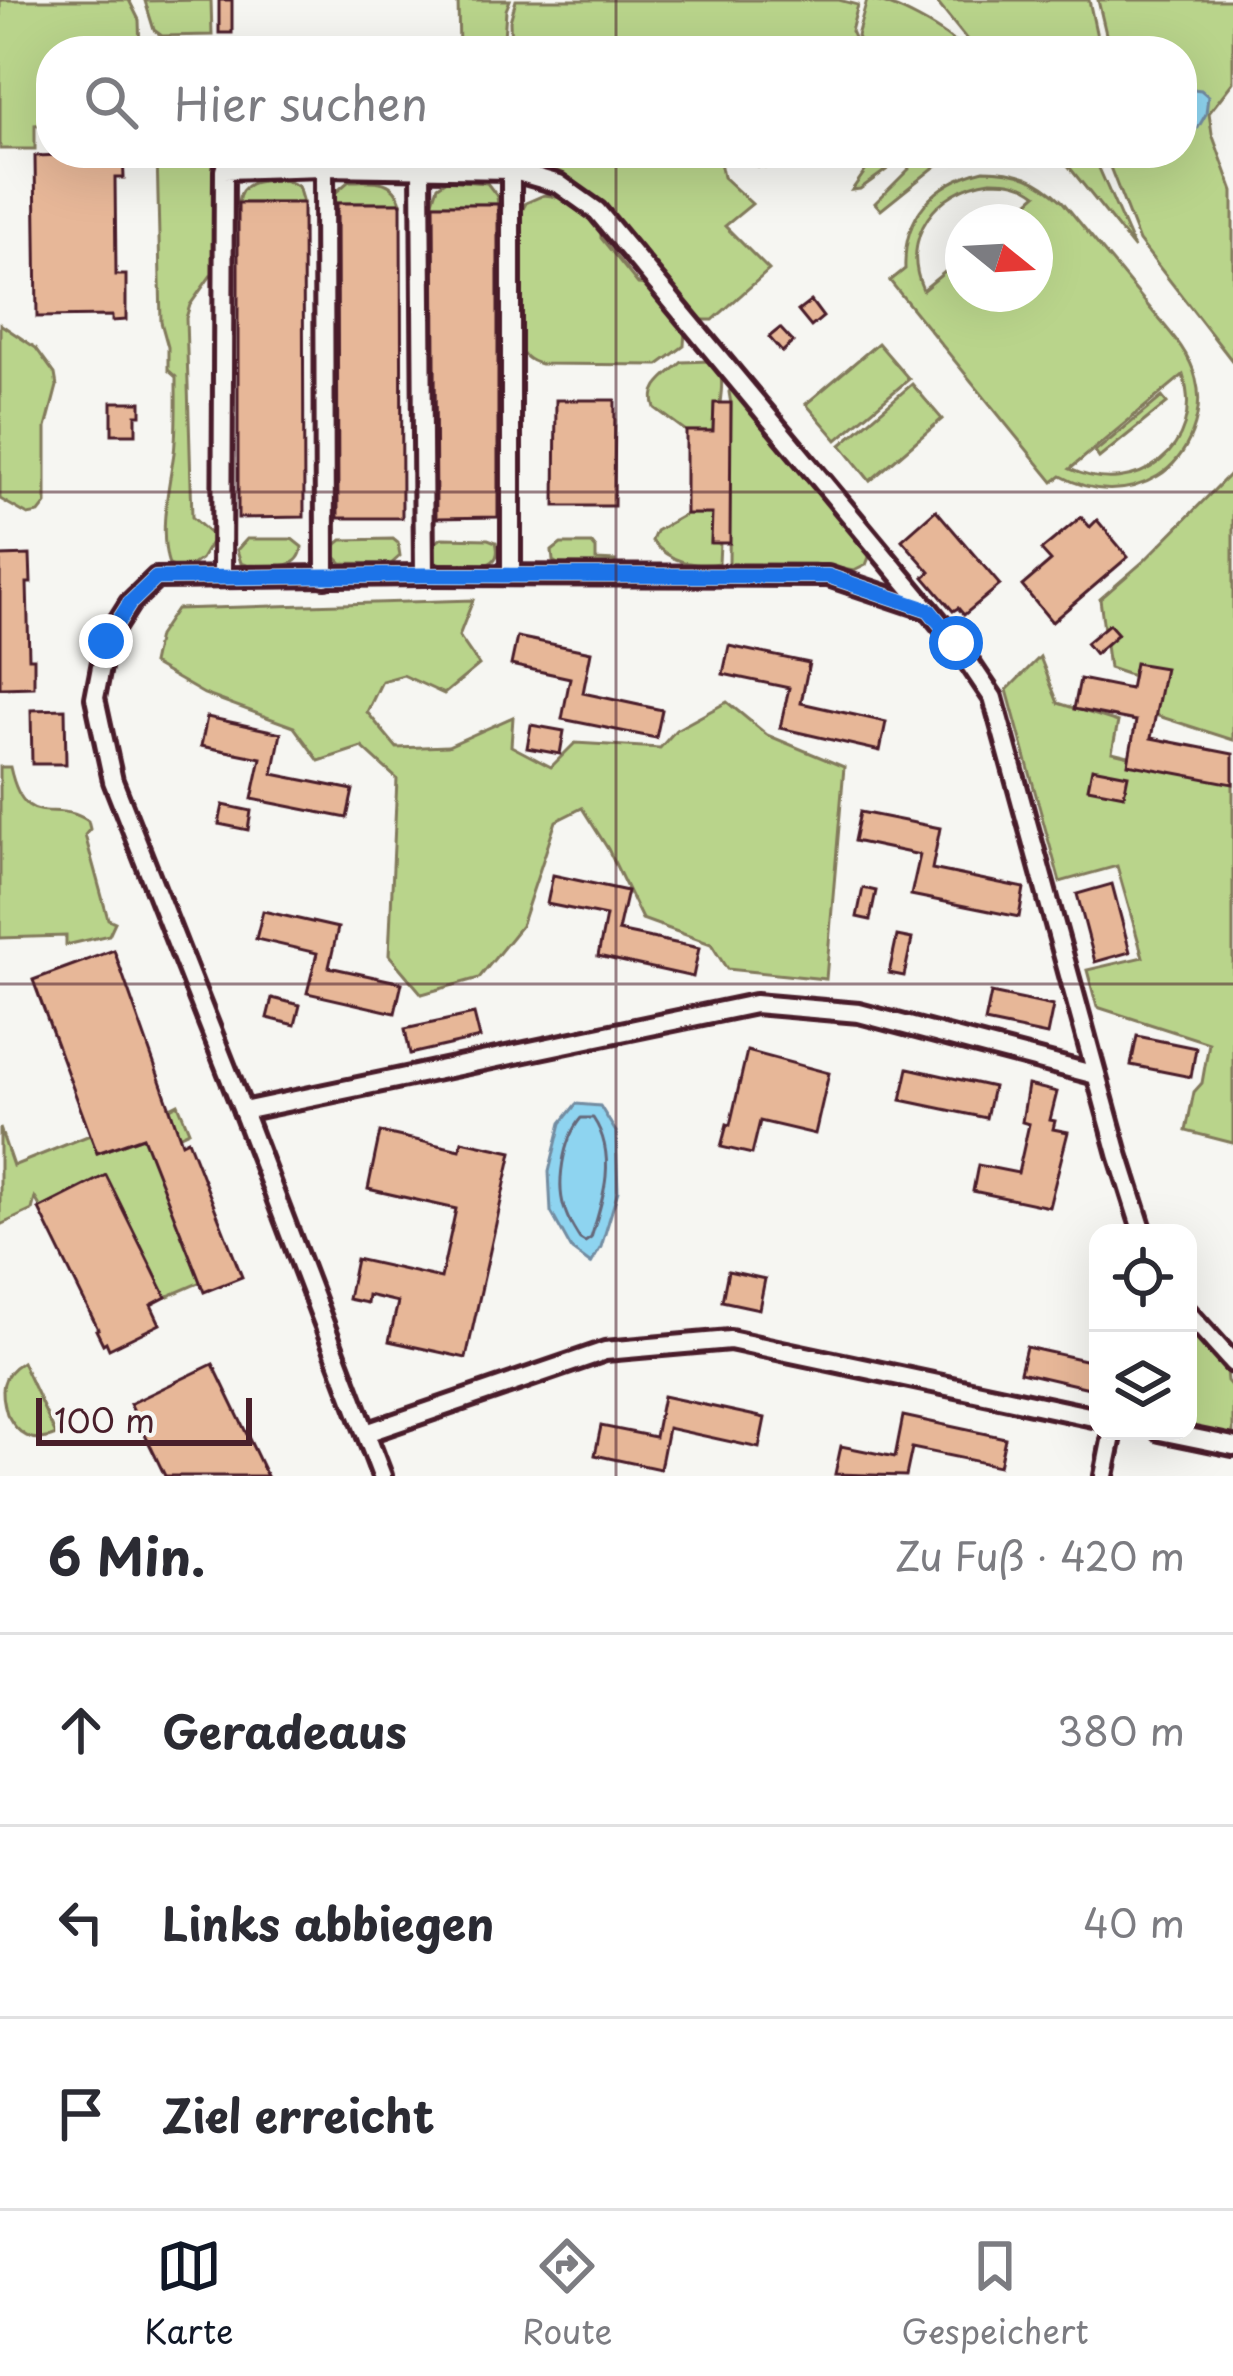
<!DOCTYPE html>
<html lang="de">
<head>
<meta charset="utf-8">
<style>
	:root { --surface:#fff; --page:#f2f2f3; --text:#2b2b33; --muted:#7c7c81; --line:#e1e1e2; --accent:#111827 }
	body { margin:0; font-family:"Playpen Sans",sans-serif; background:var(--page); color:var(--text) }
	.controls { position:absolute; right:36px; bottom:36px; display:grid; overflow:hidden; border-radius:24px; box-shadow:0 12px 48px #0002 }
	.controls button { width:108px; height:108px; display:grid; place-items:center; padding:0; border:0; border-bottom:3px solid var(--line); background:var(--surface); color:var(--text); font:60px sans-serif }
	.compass { position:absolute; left:945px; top:204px; width:108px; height:108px; border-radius:50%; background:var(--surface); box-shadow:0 12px 48px #0002; rotate:108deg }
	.scale { position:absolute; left:36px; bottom:30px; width:216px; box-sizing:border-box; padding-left:12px; border:6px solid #4a1f2b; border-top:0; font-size:33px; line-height:42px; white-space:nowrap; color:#4a1f2b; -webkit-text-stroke:9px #f6f6f2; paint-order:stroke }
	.stop { position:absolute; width:36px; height:36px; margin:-27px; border:9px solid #1a73e8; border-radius:50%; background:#fff }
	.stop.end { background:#1a73e8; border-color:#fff; box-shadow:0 3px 12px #0008 }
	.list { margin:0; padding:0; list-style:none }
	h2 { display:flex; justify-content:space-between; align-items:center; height:156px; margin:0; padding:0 48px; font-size:51px }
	h2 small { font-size:39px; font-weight:400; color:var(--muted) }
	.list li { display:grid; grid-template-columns:78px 1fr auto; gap:36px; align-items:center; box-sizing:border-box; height:192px; padding:0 48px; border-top:3px solid var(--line) }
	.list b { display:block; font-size:45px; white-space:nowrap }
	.list em { font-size:39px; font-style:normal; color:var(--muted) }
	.icon { flex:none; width:66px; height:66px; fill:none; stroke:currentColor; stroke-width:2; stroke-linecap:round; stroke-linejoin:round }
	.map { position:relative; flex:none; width:1233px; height:1476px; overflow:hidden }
	.search { position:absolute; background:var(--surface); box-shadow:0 12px 48px #0002; left:36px; right:36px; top:36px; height:132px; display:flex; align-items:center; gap:30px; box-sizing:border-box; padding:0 42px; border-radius:48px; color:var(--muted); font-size:45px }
	.sheet { height:732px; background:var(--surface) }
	nav { display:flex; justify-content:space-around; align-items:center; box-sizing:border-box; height:168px; border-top:3px solid var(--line); background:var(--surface); font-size:33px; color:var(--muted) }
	nav a { display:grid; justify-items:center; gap:6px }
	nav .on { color:var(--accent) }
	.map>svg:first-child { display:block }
	.green { fill:#b9d48b; stroke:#827a5b; stroke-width:3; fill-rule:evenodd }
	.water { fill:#8ed4f0; stroke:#738ca1; stroke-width:3 }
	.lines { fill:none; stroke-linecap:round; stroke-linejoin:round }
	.shore { stroke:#65677a; stroke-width:3 }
	.building { fill:#e7b798; stroke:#4a1f2b; stroke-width:3 }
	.street-casing { stroke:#4a1f2b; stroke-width:26 }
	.street { stroke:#f6f6f2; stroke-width:16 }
	.route { stroke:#1a73e8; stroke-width:15 }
	.grid { fill:none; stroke:#4a1f2b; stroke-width:3; stroke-opacity:0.55 }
</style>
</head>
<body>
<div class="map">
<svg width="1233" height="1476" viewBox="0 0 1233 1476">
	<rect width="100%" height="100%" fill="#f6f6f2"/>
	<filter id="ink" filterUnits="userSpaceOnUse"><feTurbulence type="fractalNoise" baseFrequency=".00833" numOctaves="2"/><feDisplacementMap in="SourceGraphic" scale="24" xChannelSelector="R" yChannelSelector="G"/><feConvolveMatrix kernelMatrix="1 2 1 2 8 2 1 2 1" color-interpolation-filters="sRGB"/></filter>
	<g filter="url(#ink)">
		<!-- green -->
		<g class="green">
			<polygon points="0,0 129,0 139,20 140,51 51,51 51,124 35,125 35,149 0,149"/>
			<polygon points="211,0 212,35 162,36 154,30 145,1"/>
			<polygon points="458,0 510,0 506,10 503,51 459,51"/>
			<polygon points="516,0 839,0 858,5 851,31 860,51 511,51 510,21"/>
			<path d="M867 0C893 2 947 31 963 51H863L857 36Z"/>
			<polygon points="935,0 1089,0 1100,51 976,51"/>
			<polygon points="1098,0 1233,0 1233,82 1209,113 1212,134 1233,191 1233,362 1139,241 1106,157 1106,153 1182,153 1182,51 1110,51"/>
			<path d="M157 153H215L217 163 216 268 190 305 186 318 192 517 214 537 201 559 183 571 169 565C158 531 169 487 174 453 177 428 176 402 176 377L168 370V347L161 322Z"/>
			<polygon points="433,153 681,153 720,162 723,177 752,204 725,226 769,270 713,320 702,320 612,216 579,186 530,167 444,162"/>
			<path d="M704 153H824C787 179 744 164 704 153Z"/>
			<polygon points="878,153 952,153 881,210 875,203 909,169 904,157 860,189 852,190"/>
			<polygon points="1058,153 1097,153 1095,159 1134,248"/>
			<path d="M984 170C1017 170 1039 179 1062 201 1090 235 1117 268 1145 302 1163 325 1189 349 1196 379 1205 413 1189 457 1158 476 1126 495 1092 493 1061 476L1053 482 890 281 905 269C903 216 934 182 984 170ZM991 181C1008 181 1023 183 1037 194L1005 222H1035V294H963V257L923 290C899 237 937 188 991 181ZM1183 375C1206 448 1136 500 1070 469Z"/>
			<path d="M284 180 298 186 303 203H238C241 178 263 181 284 180Z"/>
			<polygon points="447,180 487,183 497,196 498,204 432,204 438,186"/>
			<path d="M349 181C372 181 394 177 401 203H334L335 193Z"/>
			<path d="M544 195C569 196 584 212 601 230V238L638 284 648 285 685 329 684 346 658 365 541 364C528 361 523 355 517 344L518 218 526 203Z"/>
			<polygon points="0,324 36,348 55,374 57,386 46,428 46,504 39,513 28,515 0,499"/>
			<polygon points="878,343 909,379 837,440 806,404"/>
			<path d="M711 361C725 373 722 386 720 403L714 404 713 431H686L655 408C647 386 667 376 682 362Z"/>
			<polygon points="912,384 942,419 870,481 841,445"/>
			<polygon points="732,387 871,552 866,565 854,571 814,564 729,564 731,404 729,392"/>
			<polygon points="1162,397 1167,403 1099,458 1095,452"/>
			<polygon points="1233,471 1233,740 1152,714 1160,685 1109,668 1100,599 1144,561"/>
			<path d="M686 514H712L711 542 720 543 719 563C692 567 670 562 652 541L656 531Z"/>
			<path d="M442 538 488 539 496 542C506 575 463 564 441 564L436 562 431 552 435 543Z"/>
			<path d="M247 539H292L302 547C300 573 268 565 247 565L241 563 237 550Z"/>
			<polygon points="393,539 398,543 400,556 391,564 342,563 334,555 337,544 342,540"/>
			<polygon points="561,544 592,544 596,549 596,560 615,561 615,565 558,564 553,561 552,551"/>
			<polygon points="473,600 459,636 479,665 444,694 403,675 382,681 367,712 397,748 448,746 513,717 511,746 551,767 575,743 660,748 676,730 727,702 767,735 844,767 826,979 727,969 711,944 642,919 608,849 582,808 556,821 521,926 479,978 422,994 389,955 397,779 362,747 319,761 294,727 204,694 152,664 158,636 176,609"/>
			<polygon points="1040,657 1058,703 1118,722 1112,752 1233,781 1233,1143 1186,1131 1194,1092 1202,1083 1209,1043 1097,1007 1087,970 1143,957 1117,866 1060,882 1007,690"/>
			<path d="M0 767H10C25 835 54 797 88 821L90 829 85 835 108 919 115 922 109 935 66 945V936L0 938Z"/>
			<polygon points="178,1104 189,1131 161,1144 201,1282 166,1297 106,1176 41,1208 35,1198 32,1210 0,1225 0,1128 13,1166 90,1135 98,1153 175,1126 170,1108"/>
			<polygon points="1188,1326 1226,1370 1227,1381 1233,1388 1233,1437 1188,1427"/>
			<path d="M22 1362 56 1435C32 1445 18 1435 7 1414 0 1391 0 1375 22 1362Z"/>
		</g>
		<!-- water -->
		<g class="water">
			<polygon points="1185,88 1201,90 1208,96 1206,114 1198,128 1182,126 1182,89"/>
			<polygon points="576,1104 600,1106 616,1132 618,1191 601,1247 591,1264 572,1250 551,1212 549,1172 561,1123"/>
		</g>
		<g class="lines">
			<!-- shore -->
			<path class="shore" d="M581 1118H593C618 1155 603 1200 591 1238L585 1242 580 1239C575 1231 569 1222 566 1213 555 1187 563 1139 581 1118Z"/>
		</g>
		<!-- building -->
		<g class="building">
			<rect x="219" y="0" width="13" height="33"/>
			<polygon points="123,153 124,178 115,178 116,275 126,275 126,320 112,321 112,316 37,317 35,156"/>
			<polygon points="238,203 303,203 304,517 238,518"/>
			<polygon points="337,203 401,203 402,518 338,518"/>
			<polygon points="434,204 498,204 498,517 436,518"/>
			<polygon points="811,301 823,317 811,327 798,311"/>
			<polygon points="780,328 793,342 782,352 769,337"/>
			<polygon points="556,400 615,400 614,506 555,506"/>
			<polygon points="112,402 141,402 141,415 136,415 136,434 112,434"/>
			<polygon points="714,403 731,403 730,543 711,543 712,514 686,514 686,431 713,431"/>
			<polygon points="936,510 1000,585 964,615 958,608 953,611 924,577 930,572 902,540"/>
			<polygon points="1081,517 1090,527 1097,520 1128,557 1052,622 1022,586 1051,561 1041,550"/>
			<polygon points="30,555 31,583 27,583 29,658 34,658 34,687 0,688 0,556"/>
			<polygon points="1109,624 1118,634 1095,654 1086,643"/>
			<polygon points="517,637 591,652 583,693 662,710 656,738 562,719 570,678 511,665"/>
			<polygon points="729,646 809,663 801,703 886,722 880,751 780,728 789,688 723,674"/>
			<polygon points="1135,663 1165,668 1151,738 1233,754 1233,784 1128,764 1136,721 1074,709 1080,679 1130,689"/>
			<polygon points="65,709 66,764 32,764 31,710"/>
			<polygon points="207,717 281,733 273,774 353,790 347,818 252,799 261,758 201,746"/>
			<polygon points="531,725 564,731 560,754 527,748"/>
			<polygon points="1092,768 1128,775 1124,795 1088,788"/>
			<polygon points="223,805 251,811 248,830 219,824"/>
			<polygon points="860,812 940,828 932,869 1024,888 1019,917 911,895 920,855 854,841"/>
			<polygon points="553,875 627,891 618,931 699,948 693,977 598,956 606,916 547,904"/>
			<polygon points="1112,884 1130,952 1095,962 1077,894"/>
			<polygon points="863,888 876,891 870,920 857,917"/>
			<polygon points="263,911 338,928 329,967 402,983 395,1013 307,993 317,953 256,939"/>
			<polygon points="897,936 912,939 904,976 889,973"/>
			<polygon points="114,950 182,1143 188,1140 242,1277 204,1292 143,1137 97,1153 33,980"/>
			<polygon points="991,993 1053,1006 1047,1035 985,1022"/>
			<polygon points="272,998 300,1005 295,1025 267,1018"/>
			<polygon points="474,1014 480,1038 410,1054 405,1029"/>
			<polygon points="1137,1036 1196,1048 1191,1077 1131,1065"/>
			<polygon points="747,1051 829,1073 815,1134 760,1121 752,1154 721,1147 727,1124 730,1125"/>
			<polygon points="908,1068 993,1087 986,1118 901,1100"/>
			<polygon points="1028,1085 1057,1092 1050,1120 1055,1121 1053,1129 1068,1132 1049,1207 973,1191 978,1165 1018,1173 1029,1124 1022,1122"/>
			<polygon points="380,1132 460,1150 462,1141 512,1152 466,1358 389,1341 398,1302 368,1295 367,1303 348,1299 356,1259 441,1278 456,1209 368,1189"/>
			<polygon points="106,1175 166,1297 151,1305 160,1324 109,1349 106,1342 103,1344 96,1330 98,1329 39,1209"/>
			<polygon points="728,1271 765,1279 759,1309 722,1301"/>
			<polygon points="1026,1347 1098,1363 1098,1390 1020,1372"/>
			<polygon points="213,1364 267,1476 165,1476 130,1404"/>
			<polygon points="663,1396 765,1418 759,1448 668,1428 660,1469 595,1455 601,1426 655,1437"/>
			<polygon points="903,1416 1005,1438 999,1466 912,1448 906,1476 835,1474 841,1446 895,1457"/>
		</g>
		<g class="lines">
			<!-- street casing -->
			<g class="street-casing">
				<g id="street">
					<polyline points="324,167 325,577"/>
					<polyline points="421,168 424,575"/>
					<polyline points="511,170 511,575"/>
					<polyline points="222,576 224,170 324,167 511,170 559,184 597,211 928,609"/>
					<polyline points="243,1111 755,1004 859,1013 1096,1075"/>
					<polyline points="1188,1313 1233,1363"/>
					<polyline points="1160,1431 1233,1446"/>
					<polyline points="366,1433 605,1351 730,1340 1098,1418"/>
					<polyline points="382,1476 243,1111 113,781 95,698 106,641 130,603 156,578 424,575 828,576 929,610 956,643 993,698 1118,1154 1143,1233"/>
					<polyline points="1104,1476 1113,1431"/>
				</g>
			</g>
			<!-- street -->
			<use href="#street" class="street"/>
		</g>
	</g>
	<g class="lines" filter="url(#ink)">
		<!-- route -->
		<polyline class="route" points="106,641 130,603 156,578 424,575 828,576 929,610 956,643"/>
	</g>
	<!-- grid -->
	<path class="grid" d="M616 0V51M616 153V1476M0 492H1233M0 984H1233"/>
</svg>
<div class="controls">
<button><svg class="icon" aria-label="locate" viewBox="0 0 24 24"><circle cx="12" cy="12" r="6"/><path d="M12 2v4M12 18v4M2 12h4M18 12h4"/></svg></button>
<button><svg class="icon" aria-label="layers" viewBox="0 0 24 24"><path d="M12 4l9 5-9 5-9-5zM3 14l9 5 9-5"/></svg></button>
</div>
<svg class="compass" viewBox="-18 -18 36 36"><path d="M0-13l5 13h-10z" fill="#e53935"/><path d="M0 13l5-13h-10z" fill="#7c7c81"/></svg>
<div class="scale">100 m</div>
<div class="stop" style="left:956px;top:643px"></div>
<div class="stop end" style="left:106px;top:641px"></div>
<div class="search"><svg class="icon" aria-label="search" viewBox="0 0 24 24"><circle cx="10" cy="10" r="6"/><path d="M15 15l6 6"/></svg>Hier suchen</div>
</div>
<section class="sheet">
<h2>6 Min.<small>Zu Fuß · 420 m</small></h2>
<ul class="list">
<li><svg class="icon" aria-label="ahead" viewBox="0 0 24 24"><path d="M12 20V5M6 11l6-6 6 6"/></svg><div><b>Geradeaus</b></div><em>380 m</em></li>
<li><svg class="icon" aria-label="left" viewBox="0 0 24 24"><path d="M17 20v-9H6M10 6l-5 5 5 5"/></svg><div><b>Links abbiegen</b></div><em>40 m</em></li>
<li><svg class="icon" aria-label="arrive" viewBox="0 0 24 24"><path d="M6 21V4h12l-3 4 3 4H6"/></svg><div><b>Ziel erreicht</b></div></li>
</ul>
</section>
<nav>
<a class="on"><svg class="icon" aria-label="map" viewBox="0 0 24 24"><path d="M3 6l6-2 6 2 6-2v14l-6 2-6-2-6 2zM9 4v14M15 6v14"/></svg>Karte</a>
<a><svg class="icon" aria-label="directions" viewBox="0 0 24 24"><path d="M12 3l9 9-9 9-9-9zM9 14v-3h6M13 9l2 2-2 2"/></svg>Route</a>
<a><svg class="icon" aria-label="saved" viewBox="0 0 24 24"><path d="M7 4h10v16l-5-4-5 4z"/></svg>Gespeichert</a>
</nav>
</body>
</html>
